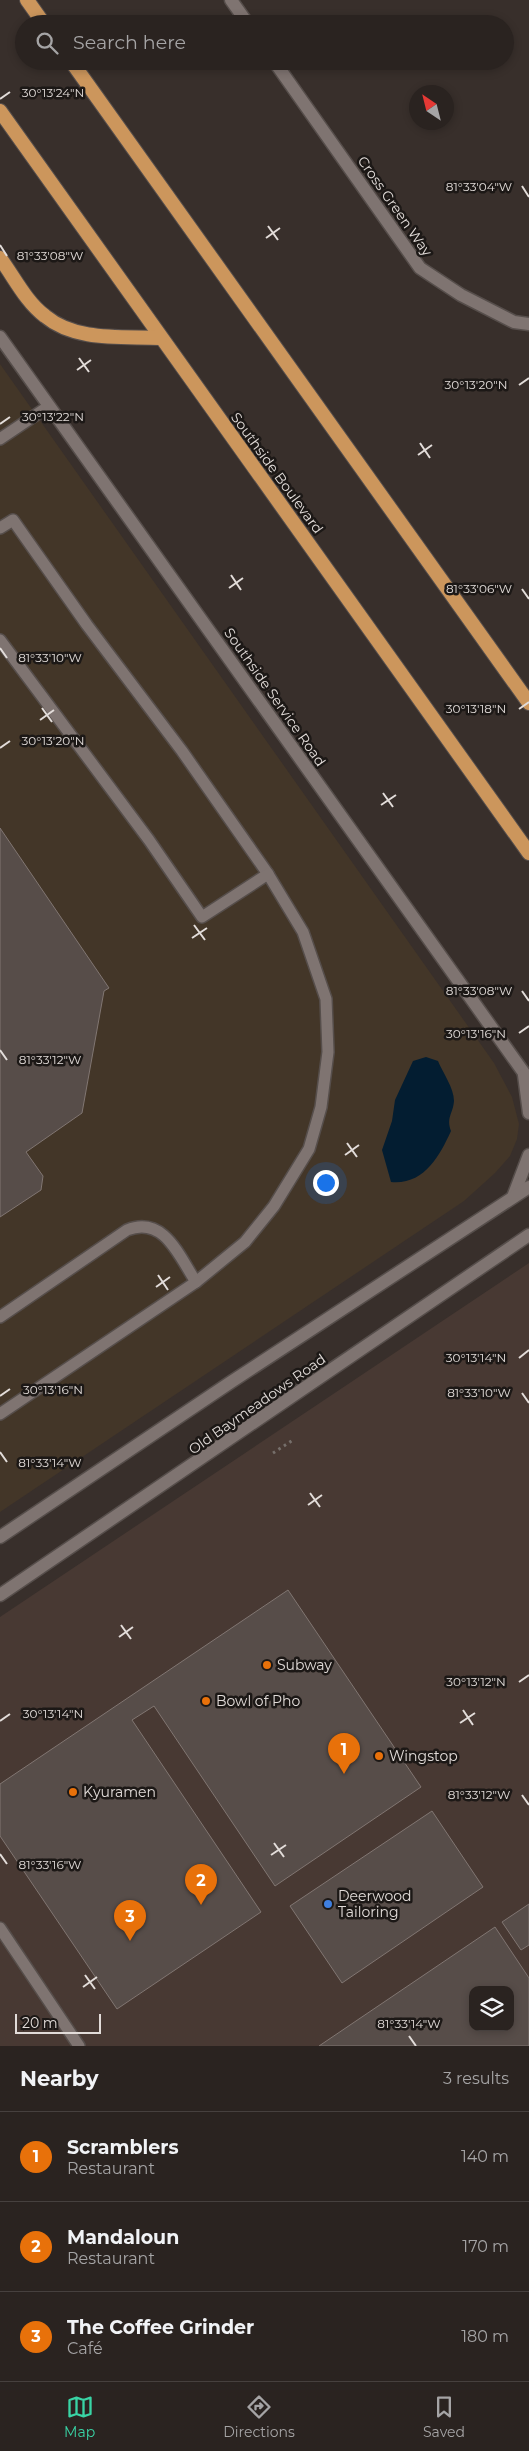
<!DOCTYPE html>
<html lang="en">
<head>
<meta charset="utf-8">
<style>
	:root { --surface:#2a2320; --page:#362f2d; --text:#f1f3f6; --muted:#a5a4a5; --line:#46403e; --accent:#39d4a5 }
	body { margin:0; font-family:Montserrat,sans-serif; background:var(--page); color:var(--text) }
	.controls { position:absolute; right:15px; bottom:15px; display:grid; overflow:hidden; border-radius:10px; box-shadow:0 2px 8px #0003 }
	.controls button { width:45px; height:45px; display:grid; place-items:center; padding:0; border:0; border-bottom:1px solid var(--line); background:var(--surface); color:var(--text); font:25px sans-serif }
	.compass { position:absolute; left:409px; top:85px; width:45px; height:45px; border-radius:50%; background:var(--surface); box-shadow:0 2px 8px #0003; rotate:325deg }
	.scale { position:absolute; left:15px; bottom:12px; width:86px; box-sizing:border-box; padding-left:5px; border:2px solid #e2dcd9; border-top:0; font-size:14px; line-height:18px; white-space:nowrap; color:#e2dcd9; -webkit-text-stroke:4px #1c1816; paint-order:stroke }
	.you { position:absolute; left:325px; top:1182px; width:18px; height:18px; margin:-12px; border:4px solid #fff; border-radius:50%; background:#1a73e8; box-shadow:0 0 0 8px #1a73e833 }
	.badge { display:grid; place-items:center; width:32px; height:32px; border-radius:50%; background:var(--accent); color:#fff; font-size:16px; font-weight:700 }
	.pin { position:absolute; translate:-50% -41px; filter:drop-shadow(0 1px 2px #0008) }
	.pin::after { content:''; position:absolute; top:26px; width:18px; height:15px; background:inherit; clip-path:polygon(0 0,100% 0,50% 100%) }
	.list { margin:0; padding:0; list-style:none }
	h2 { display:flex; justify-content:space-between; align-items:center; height:65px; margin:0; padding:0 20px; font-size:21px }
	h2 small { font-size:16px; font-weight:400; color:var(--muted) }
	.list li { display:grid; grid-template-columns:32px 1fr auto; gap:15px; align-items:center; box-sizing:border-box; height:90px; padding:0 20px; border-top:1px solid var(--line) }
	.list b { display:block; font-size:19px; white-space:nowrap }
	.list p { margin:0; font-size:16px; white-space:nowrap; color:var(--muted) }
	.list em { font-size:16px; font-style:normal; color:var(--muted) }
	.icon { flex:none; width:28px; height:28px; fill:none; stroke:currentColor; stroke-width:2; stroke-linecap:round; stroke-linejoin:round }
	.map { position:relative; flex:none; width:529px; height:2046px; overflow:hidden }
	.search { position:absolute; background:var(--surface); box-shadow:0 2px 8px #0003; left:15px; right:15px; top:15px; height:55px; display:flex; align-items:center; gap:12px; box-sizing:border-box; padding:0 18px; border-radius:28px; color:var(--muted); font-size:19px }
	.sheet { height:335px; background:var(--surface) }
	nav { display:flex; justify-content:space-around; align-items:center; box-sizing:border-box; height:70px; border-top:1px solid var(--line); background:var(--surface); font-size:14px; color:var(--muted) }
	nav a { display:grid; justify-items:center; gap:2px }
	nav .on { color:var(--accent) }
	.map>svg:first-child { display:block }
	.built { fill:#483933; fill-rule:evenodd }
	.education { fill:#433628 }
	.water { fill:#031d31 }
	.building { fill:#574d49; stroke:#817672; fill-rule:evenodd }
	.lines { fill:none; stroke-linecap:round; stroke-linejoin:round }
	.service-casing { stroke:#564e4b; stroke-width:14 }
	.minor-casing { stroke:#564e4b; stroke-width:15 }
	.tertiary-casing { stroke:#564e4b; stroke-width:15 }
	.trunk-casing { stroke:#564e4b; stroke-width:16 }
	.path { stroke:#766f6b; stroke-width:3; stroke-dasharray:2.5 4; stroke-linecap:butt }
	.service { stroke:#7f7471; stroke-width:11 }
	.minor { stroke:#7f7471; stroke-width:12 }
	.tertiary { stroke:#7f7471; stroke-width:12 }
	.trunk { stroke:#cc965c; stroke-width:14 }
	.ticks { fill:none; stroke:#e2dcd9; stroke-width:2 }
	.food-dot { fill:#e8710a; stroke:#1c1816; stroke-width:2 }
	.shop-dot { fill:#3f7fe0; stroke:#1c1816; stroke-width:2 }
	.labels { text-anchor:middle; stroke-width:5; stroke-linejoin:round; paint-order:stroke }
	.street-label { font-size:14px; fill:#e2dcd9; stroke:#1c1816 }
	.poi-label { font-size:14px; fill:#e2dcd9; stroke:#1c1816; text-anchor:start }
	.ticks-label { font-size:12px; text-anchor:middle; fill:#e2dcd9; stroke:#1c1816; stroke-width:5; stroke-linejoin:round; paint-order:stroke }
</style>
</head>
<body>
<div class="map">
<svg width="529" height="2046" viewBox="0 0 529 2046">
	<rect width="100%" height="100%" fill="#382f2b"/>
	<!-- built -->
	<path class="built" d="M529 1263V2046H0V1617ZM473 1990H510V2027H473Z"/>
	<!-- education -->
	<polygon class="education" points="0,364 494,1063 512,1097 519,1124 517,1139 510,1156 495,1173 464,1201 0,1512"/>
	<!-- water -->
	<path class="water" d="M426 1057 438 1061C443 1073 454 1088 454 1101 453 1114 446 1117 451 1131 439 1157 424 1185 391 1182L382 1150 392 1121 395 1100 413 1061Z"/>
	<!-- building -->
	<g class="building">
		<polygon points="0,828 109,988 104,991 82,1113 26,1152 43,1176 41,1190 0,1217"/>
		<polygon points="288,1590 421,1787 275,1886 154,1706 132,1720 261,1912 117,2009 0,1836 0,1784"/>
		<polygon points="432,1811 483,1887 342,1983 290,1906"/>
		<polygon points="529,1904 529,1945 521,1950 502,1922"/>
		<path d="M495 1927 529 1978V2046H319ZM473 1990H510V2027H473Z"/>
	</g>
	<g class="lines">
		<!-- service casing -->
		<g class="service-casing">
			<g id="service">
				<polyline points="0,439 49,406"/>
				<polyline points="0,528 13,520 87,625 182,751 268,874 303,932 326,999 328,1052 321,1107 309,1149 274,1206 245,1242 196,1282"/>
				<polyline points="0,640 149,840 202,917 268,874"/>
				<path d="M0 1317 127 1230C164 1215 179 1256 196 1282L0 1414"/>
				<polyline points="0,1928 79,2046"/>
			</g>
		</g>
		<!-- minor casing -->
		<g class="minor-casing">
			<g id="minor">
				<polyline points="231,0 248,24"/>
				<polyline points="274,61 420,268 461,295 514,322 529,324"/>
				<polyline points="0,337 529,1080"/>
				<polyline points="524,1075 529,1113"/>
				<polyline points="513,1197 529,1155"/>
			</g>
		</g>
		<!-- tertiary casing -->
		<g class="tertiary-casing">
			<g id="tertiary">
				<polyline points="0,1537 231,1382 529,1187"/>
				<polyline points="0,1595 529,1235"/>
			</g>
		</g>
		<!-- trunk casing -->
		<g class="trunk-casing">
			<g id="trunk">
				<polyline points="27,0 44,24"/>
				<polyline points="71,61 529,703"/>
				<polyline points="0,111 529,853"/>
				<path d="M0 258C14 277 26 302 45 316 76 342 123 336 160 338"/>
			</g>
		</g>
		<!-- path -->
		<polyline class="path" points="273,1453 293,1440"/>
		<!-- service -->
		<use href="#service" class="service"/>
		<!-- minor -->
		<use href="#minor" class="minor"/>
		<!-- tertiary -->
		<use href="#tertiary" class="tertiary"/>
		<!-- trunk -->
		<use href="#trunk" class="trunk"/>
	</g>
	<!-- ticks -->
	<path class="ticks" d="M0 99 10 92M522 186 529 197M268 226 278 240M266 238 280 228M0 245 7 256M79 358 89 372M77 370 91 360M519 385 529 378M0 424 10 417M420 443 430 458M418 455 432 445M231 575 241 590M229 588 243 578M522 589 529 599M0 648 7 658M42 708 52 722M519 709 529 702M40 720 54 710M0 748 10 741M383 793 393 807M381 805 396 795M194 925 205 940M192 938 207 928M522 991 529 1001M519 1033 529 1026M0 1050 7 1060M347 1143 357 1157M345 1155 359 1145M158 1275 168 1290M156 1287 170 1277M519 1358 529 1350M522 1393 529 1403M0 1396 10 1389M0 1452 7 1462M310 1493 320 1507M308 1505 322 1495M121 1625 131 1639M119 1637 133 1627M519 1682 529 1675M463 1710 473 1725M0 1721 10 1714M460 1723 475 1713M522 1795 529 1805M274 1843 284 1857M0 1854 7 1864M271 1855 286 1845M85 1975 95 1989M83 1987 97 1977M409 2036 416 2046"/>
	<!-- markers -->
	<g class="food-dot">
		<circle cx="267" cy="1665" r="5"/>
		<circle cx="206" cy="1701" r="5"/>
		<circle cx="379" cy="1756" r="5"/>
		<circle cx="73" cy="1792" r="5"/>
	</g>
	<circle class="shop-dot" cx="328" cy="1904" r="5"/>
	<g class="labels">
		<!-- street labels -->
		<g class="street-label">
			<text transform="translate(395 206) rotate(55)" y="5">Cross Green Way</text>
			<text transform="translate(277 473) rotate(54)" y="5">Southside Boulevard</text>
			<text transform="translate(275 697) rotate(55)" y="5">Southside Service Road</text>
			<text transform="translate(257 1404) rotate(-35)" y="5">Old Baymeadows Road</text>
		</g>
		<!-- poi labels -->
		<g class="poi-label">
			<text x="277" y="1670">Subway</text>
			<text x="216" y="1706">Bowl of Pho</text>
			<text x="389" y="1761">Wingstop</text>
			<text x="83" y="1797">Kyuramen</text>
			<text x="338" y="1901">Deerwood<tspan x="338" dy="16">Tailoring</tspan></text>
		</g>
	</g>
	<g class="ticks-label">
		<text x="53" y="97">30°13'24"N</text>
		<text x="479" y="191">81°33'04"W</text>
		<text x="50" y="260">81°33'08"W</text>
		<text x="476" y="389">30°13'20"N</text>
		<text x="53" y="421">30°13'22"N</text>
		<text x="479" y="593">81°33'06"W</text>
		<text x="50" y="662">81°33'10"W</text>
		<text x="476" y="713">30°13'18"N</text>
		<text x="53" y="745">30°13'20"N</text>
		<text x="479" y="995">81°33'08"W</text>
		<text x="476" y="1038">30°13'16"N</text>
		<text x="50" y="1064">81°33'12"W</text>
		<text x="476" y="1362">30°13'14"N</text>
		<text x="53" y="1394">30°13'16"N</text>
		<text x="479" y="1397">81°33'10"W</text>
		<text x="50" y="1467">81°33'14"W</text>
		<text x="476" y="1686">30°13'12"N</text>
		<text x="53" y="1718">30°13'14"N</text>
		<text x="479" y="1799">81°33'12"W</text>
		<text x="50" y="1869">81°33'16"W</text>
		<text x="409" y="2028">81°33'14"W</text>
	</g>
</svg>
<div class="controls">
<button><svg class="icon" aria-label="layers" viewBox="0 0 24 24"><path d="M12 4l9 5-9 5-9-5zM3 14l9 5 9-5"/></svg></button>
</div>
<svg class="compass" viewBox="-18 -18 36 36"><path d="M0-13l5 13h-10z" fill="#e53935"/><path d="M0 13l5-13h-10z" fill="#a5a4a5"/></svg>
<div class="scale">20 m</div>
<div class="you"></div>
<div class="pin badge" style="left:344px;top:1774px;background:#e8710a">1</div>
<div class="pin badge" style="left:201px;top:1905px;background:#e8710a">2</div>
<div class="pin badge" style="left:130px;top:1941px;background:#e8710a">3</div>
<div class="search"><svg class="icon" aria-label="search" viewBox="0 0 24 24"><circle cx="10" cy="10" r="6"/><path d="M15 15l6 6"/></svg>Search here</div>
</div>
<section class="sheet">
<h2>Nearby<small>3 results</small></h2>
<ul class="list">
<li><span class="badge" style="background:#e8710a">1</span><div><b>Scramblers</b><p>Restaurant</p></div><em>140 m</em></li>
<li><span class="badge" style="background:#e8710a">2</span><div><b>Mandaloun</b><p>Restaurant</p></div><em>170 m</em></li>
<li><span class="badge" style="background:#e8710a">3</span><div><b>The Coffee Grinder</b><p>Café</p></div><em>180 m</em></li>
</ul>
</section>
<nav>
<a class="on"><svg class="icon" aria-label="map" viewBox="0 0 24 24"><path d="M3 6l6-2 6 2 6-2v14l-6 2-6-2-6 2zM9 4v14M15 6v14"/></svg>Map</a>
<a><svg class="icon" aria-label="directions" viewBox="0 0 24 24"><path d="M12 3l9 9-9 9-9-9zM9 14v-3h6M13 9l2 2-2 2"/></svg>Directions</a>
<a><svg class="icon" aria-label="saved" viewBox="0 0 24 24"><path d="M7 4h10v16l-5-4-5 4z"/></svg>Saved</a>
</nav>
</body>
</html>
